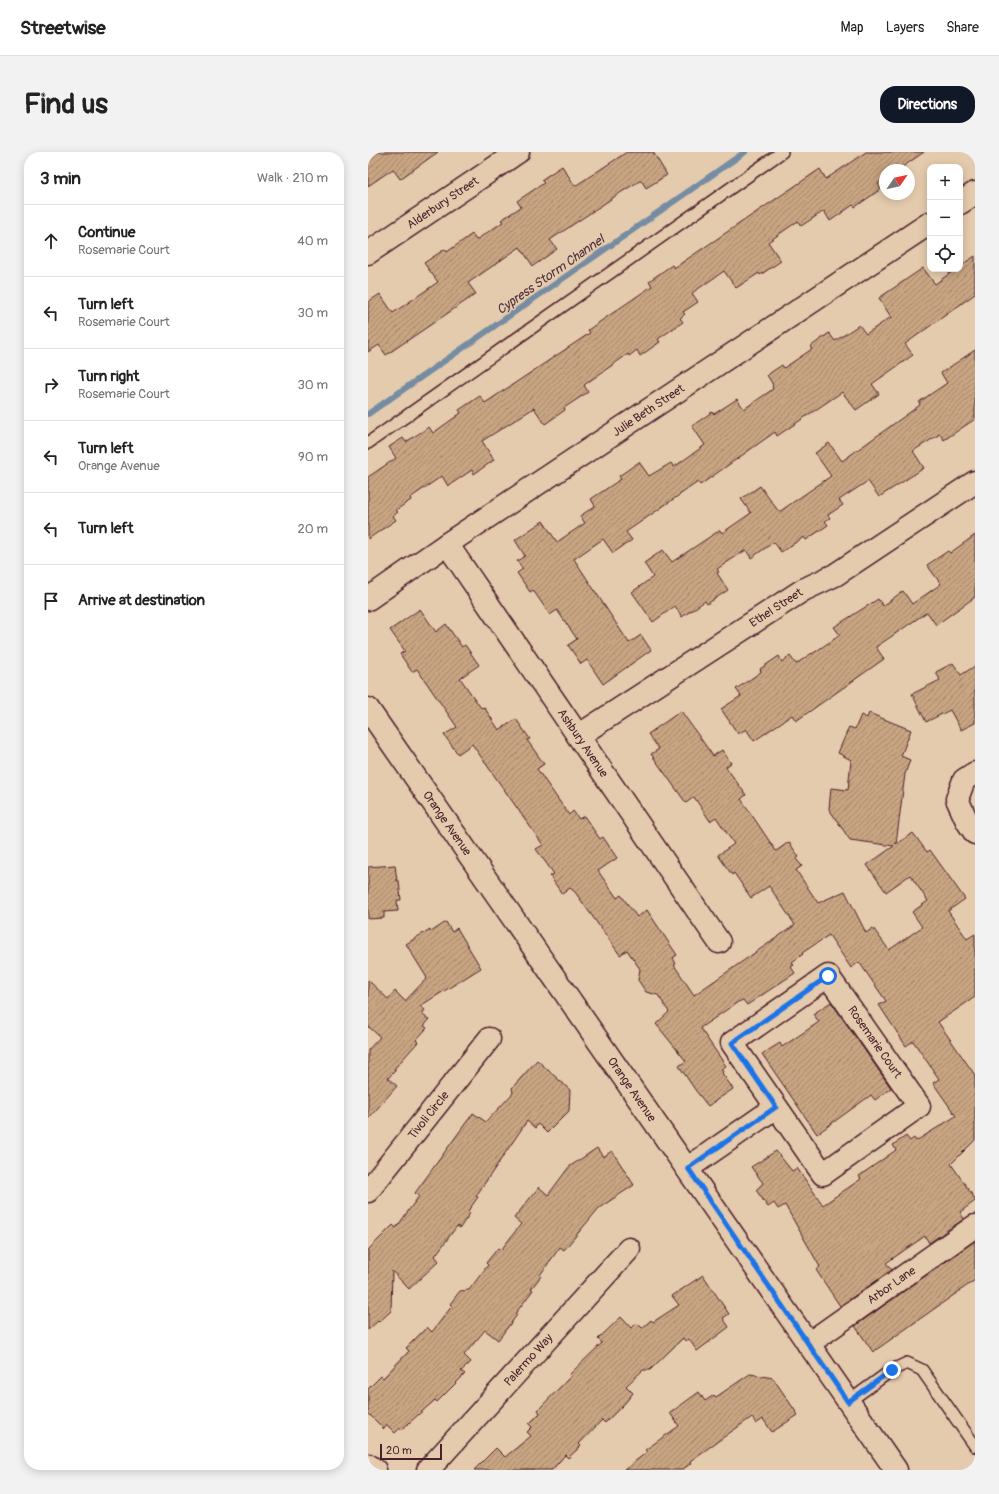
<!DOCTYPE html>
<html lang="en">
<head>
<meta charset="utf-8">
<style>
	:root { --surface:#fff; --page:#f2f2f2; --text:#222; --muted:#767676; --line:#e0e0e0; --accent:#111827 }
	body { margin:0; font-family:Pangolin,sans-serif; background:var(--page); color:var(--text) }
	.controls { position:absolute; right:12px; top:12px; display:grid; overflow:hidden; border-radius:8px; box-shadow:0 2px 10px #0003 }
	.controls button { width:36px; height:36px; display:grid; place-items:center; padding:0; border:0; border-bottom:1px solid var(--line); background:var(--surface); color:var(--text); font:20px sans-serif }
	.compass { position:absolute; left:511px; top:12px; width:36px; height:36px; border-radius:50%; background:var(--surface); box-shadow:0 2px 10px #0003; rotate:56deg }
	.scale { position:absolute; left:12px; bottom:10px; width:62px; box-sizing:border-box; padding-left:4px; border:2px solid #4a1f2b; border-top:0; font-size:11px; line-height:14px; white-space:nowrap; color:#4a1f2b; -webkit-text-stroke:3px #e5cbad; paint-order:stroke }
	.stop { position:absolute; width:12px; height:12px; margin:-9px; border:3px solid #1a73e8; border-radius:50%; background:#fff }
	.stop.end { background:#1a73e8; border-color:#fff; box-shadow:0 1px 4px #0008 }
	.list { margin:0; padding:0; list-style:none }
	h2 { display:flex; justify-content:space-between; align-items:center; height:52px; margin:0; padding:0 16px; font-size:17px }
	h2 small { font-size:13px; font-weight:400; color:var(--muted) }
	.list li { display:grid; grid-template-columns:26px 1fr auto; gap:12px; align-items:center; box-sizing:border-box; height:72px; padding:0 16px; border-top:1px solid var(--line) }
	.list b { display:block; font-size:15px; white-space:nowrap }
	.list p { margin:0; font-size:13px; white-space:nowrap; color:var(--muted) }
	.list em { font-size:13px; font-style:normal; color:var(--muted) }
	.icon { flex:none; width:22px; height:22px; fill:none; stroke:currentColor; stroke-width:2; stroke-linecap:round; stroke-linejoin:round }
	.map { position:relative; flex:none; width:607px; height:1318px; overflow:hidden; border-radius:16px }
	header { display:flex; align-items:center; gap:24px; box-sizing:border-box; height:56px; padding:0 20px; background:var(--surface); border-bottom:1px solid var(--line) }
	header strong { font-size:19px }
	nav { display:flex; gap:22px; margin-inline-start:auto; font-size:14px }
	.intro { display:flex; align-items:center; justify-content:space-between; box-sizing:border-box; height:96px; padding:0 24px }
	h1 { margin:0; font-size:28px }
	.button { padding:10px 18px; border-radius:16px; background:var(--accent); color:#fff; font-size:14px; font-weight:700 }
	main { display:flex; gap:24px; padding:0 24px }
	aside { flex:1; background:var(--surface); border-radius:16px; box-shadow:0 2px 10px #0003 }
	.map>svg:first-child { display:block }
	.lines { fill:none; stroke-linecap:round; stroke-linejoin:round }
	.stream { stroke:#758ca3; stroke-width:6 }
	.building { fill:url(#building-hatch); stroke:#4a1f2b }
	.service-casing { stroke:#4a1f2b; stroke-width:14 }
	.minor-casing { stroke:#4a1f2b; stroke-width:25 }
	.secondary-casing { stroke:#4a1f2b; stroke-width:25 }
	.service { stroke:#e5cbad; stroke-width:11 }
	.minor { stroke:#e5cbad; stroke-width:22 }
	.secondary { stroke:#e5cbad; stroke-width:22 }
	.route { stroke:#1a73e8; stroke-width:5 }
	.labels { text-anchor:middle; stroke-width:3; stroke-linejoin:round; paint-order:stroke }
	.street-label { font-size:12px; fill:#4a1f2b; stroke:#e5cbad }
	.water-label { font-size:13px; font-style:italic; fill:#51313f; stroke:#e5cbad }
</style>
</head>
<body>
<header>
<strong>Streetwise</strong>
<nav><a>Map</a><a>Layers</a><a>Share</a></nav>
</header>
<div class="intro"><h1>Find us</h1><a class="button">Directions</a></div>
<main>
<aside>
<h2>3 min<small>Walk · 210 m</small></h2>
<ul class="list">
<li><svg class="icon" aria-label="ahead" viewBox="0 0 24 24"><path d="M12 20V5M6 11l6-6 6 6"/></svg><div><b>Continue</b><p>Rosemarie Court</p></div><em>40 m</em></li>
<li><svg class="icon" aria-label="left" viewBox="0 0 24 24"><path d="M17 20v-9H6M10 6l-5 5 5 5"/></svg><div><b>Turn left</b><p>Rosemarie Court</p></div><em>30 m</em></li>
<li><svg class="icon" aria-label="right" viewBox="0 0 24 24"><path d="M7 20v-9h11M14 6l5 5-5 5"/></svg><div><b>Turn right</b><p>Rosemarie Court</p></div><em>30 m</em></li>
<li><svg class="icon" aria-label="left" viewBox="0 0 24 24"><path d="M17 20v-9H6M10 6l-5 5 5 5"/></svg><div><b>Turn left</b><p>Orange Avenue</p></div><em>90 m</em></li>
<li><svg class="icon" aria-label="left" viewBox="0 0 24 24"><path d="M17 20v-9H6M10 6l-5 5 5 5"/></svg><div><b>Turn left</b></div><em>20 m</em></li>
<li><svg class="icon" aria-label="arrive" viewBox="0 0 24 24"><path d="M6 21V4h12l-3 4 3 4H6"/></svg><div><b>Arrive at destination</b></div></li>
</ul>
</aside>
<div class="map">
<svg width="607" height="1318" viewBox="0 0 607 1318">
	<defs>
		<pattern id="building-hatch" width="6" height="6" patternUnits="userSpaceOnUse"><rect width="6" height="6" fill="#c8a582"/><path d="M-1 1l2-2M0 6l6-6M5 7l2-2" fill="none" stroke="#a4866b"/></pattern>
	</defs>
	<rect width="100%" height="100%" fill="#e5cbad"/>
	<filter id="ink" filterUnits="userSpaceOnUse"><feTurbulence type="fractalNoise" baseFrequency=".025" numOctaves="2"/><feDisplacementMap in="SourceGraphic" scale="8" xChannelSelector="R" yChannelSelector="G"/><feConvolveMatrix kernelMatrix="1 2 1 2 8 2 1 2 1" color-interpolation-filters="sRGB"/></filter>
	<g filter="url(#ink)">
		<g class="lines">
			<!-- stream -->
			<polyline class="stream" points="0,262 377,0"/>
		</g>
		<!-- building -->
		<g class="building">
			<polygon points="0,0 70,0 32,27 25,17 0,34"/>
			<polygon points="259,0 285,0 299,23 278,36 273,28 252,41 182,88 189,97 165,114 152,95 100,131 108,142 18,203 11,193 0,200 0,150 12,142 25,161 70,130 56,111 77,97 79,100 104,82 108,88 135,70 133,68 153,55 149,49 176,31 173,28 194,14 207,34"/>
			<polygon points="498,0 556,0 530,18 517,18 517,27 510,32 513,37 487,55 485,53 462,69 456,59 433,74 430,69 400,90 413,109 392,123 391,121 368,136 356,119 324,141 330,150 315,160 317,162 312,166 315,170 290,187 292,190 272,204 269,198 261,204 260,202 216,233 220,240 196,256 197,258 177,272 166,256 114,289 126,308 106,322 104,318 80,334 74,324 42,346 43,348 28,358 30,360 25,364 28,368 0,387 0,325 28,306 21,295 35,286 38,290 61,275 65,281 93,261 91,258 112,244 117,251 222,181 220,178 284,134 281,129 304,113 306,116 452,17 458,27"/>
			<polygon points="607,104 607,142 537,192 545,203 504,232 511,242 488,258 474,240 409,284 407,280 332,333 330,330 258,380 264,388 245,401 235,387 206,407 261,491 273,483 283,498 235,532 219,508 213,512 200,493 209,487 189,458 182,463 165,438 162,440 149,421 155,417 149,409 157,404 147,388 175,369 189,390 217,371 212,364 227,354 223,347 253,327 251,324 271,310 281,324 303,311 306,315 337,293 324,274 344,260 346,262 369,247 376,257 405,237 404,234 405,233 399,223 414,213 416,216 444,197 442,195 461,181 467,189 491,173 498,182 523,165 511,146 555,116 567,132 588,117 592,117 592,114"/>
			<polygon points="607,198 607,267 576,288 572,282 545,299 556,316 511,345 500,329 471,348 475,353 460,363 462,366 457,369 460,373 438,388 436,385 413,400 406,390 383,406 378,398 349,417 351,420 349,421 360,438 339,452 337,449 314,465 307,454 285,470 264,440 285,425 276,411 295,398 304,410 352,378 354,381 383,361 373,347 392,334 411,360 463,324 447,301 461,291 474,309 552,253 551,250 579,231 573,221"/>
			<polygon points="607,383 607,445 568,473 559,460 508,495 516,507 428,569 424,563 386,589 378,577 370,582 353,557 373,544 368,537 393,520 392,517 411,504 414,510 422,504 428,512 444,501 444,502 472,483 466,475 510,447 515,454 535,439 544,452 573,432 559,413 580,399 582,401"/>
			<polygon points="52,457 68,480 78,472 94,495 97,493 111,513 92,526 113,556 116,555 131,578 148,567 162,587 159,588 176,612 169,617 201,663 205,659 211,667 216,664 232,687 235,685 249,706 230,719 249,746 253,743 269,765 279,758 309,803 305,806 308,812 306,813 326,843 427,773 401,734 383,746 366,721 364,723 350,703 366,692 348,665 342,669 326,645 318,651 283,602 291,597 280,582 313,559 345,604 354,598 363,611 358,615 378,643 373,647 408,699 421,690 431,705 428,707 434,714 428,718 450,751 477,739 498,781 505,776 521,798 554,775 544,760 560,749 542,723 518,740 499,713 526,694 482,688 461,657 463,636 480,638 483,608 470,601 481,575 487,577 493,563 499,566 501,561 543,578 533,604 542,608 537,622 528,692 545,681 559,700 562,698 597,747 580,759 599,787 607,782 607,845 570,870 607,923 607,988 583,1012 607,1047 607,1049 592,1060 596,1067 561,1091 557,1084 518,1111 524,1118 472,1154 448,1118 452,1115 417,1053 410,1057 406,1051 400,1055 388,1038 395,1031 383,1015 408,999 424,1019 429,1016 455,1053 493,1027 491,1024 528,998 525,993 538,984 542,989 546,986 548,989 588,964 565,931 571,927 545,889 538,894 511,853 518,849 491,810 483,816 461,783 434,801 435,802 424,810 426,813 423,815 427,821 379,853 375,848 370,850 332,876 358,914 353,917 355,920 354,921 365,937 340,954 328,939 311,914 318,909 288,872 301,860 290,843 278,840 270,828 272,817 259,798 252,803 207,740 202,736 194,742 182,724 186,722 168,697 175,693 104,592 90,602 76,583 89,575 49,517 44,520 32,502 37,499 22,478"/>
			<polygon points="585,511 593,523 607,514 607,571 593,578 582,558 558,570 544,542 572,528 568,520"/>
			<polygon points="27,713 29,729 31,729 33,748 29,748 30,759 16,760 16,766 0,767 0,715"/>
			<polygon points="78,770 84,780 89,776 113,816 52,854 57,858 54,862 61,868 56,874 59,876 48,888 50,890 26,917 28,918 20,926 29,934 0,967 0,898 12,885 0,874 0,828 20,847 27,839 37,849 59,826 38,792 62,777 63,780"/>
			<polygon points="463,850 523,936 507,948 503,943 449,982 394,902 412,891 414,895 451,870 445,862"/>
			<polygon points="169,908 202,938 201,959 179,981 170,972 167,976 159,969 108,1044 110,1045 100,1059 102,1061 92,1076 89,1074 67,1104 71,1109 41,1137 24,1119 23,1159 11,1170 10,1169 0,1178 0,1098 25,1073 28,1076 51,1044 47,1041 105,961 118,970 145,941 144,936"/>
			<polygon points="229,996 235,1005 244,999 266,1033 231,1056 196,1098 192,1095 172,1123 173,1124 163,1137 165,1138 147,1162 149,1163 130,1188 117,1178 96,1203 103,1210 93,1219 97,1222 69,1250 67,1248 33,1278 32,1276 27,1281 19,1273 16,1277 0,1261 0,1237 13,1224 15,1226 41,1199 38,1196 59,1175 64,1180 84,1154 82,1152 92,1139 101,1138 120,1113 118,1111 130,1096 133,1098 153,1072 146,1066 171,1035 180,1043 201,1015"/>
			<polygon points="607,1089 607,1128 505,1200 487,1174"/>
			<polygon points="335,1123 361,1162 355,1166 361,1175 329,1199 321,1187 317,1189 315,1186 282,1218 275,1218 258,1234 265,1241 257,1251 237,1271 234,1268 211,1292 213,1294 200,1306 197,1303 184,1318 106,1318 128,1296 137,1305 163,1284 159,1280 164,1275 161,1272 172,1261 170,1258 202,1225 201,1223 234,1191 230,1187 253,1165 263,1176 269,1171 274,1176 283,1168 285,1170 311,1153 304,1144"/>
			<polygon points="382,1222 405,1226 430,1263 404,1280 395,1267 388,1272 384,1265 322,1309 323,1311 314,1318 256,1318 279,1300 277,1298 311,1274 302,1261 331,1240 337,1249 346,1243 348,1245"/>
		</g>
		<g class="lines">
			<!-- service casing -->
			<g class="service-casing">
				<g id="service">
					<polyline points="0,291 414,0"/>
					<polyline points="480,1250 524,1218 539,1211 554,1218 607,1294"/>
				</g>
			</g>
			<!-- minor casing -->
			<g class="minor-casing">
				<g id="minor">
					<polyline points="592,51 607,41"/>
					<path id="s1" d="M0 101 150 0"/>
					<path id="s2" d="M79 392 351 790"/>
					<path id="s3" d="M0 447 79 392 562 71"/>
					<path id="s4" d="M210 584 435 438 467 423 607 330"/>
					<polyline points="607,621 596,628 589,647 599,669 607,681"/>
					<polygon points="460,824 551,954 455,1022 364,891"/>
					<polyline points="320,1016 408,955"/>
					<path id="s5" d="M0 1039 121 887"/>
					<path id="s6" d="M440 1192 607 1074"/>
					<polyline points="0,1313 7,1318"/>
					<path id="s7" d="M60 1318 261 1097"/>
				</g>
			</g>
			<!-- secondary casing -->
			<g class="secondary-casing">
				<g id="secondary">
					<path id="s8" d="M0 557 528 1318"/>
				</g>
			</g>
			<!-- service -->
			<use href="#service" class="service"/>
			<!-- minor -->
			<use href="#minor" class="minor"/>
			<!-- secondary -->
			<use href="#secondary" class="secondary"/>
		</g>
	</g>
	<g class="lines" filter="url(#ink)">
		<!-- route -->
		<polyline class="route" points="460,824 364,891 408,955 320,1016 480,1250 524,1218"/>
	</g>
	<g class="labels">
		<!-- street labels -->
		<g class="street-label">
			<text dy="4" stroke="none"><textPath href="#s1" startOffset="90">Alderbury Street</textPath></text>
			<text dy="4" stroke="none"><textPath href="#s3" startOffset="338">Julie Beth Street</textPath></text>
			<text dy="4" stroke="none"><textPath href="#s4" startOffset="236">Ethel Street</textPath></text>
			<text dy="4" stroke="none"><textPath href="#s2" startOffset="241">Ashbury Avenue</textPath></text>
			<text dy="4" stroke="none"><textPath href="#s8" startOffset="139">Orange Avenue</textPath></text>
			<text transform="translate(507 890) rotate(55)" y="4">Rosemarie Court</text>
			<text dy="4" stroke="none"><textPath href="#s8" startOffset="463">Orange Avenue</textPath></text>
			<text dy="4" stroke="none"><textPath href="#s5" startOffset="97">Tivoli Circle</textPath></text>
			<text dy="4" stroke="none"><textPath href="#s6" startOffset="102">Arbor Lane</textPath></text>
			<text dy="4" stroke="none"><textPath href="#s7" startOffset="149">Palermo Way</textPath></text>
		</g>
		<!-- water labels -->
		<g class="water-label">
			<text transform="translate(182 122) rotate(-35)" y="5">Cypress Storm Channel</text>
		</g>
	</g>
</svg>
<div class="controls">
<button>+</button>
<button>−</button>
<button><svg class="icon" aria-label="locate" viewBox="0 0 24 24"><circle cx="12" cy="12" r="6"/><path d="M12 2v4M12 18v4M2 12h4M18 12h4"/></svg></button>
</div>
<svg class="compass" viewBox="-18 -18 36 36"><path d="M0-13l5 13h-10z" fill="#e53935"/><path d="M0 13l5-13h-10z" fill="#767676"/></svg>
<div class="scale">20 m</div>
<div class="stop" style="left:460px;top:824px"></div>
<div class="stop end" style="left:524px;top:1218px"></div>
</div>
</main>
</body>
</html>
